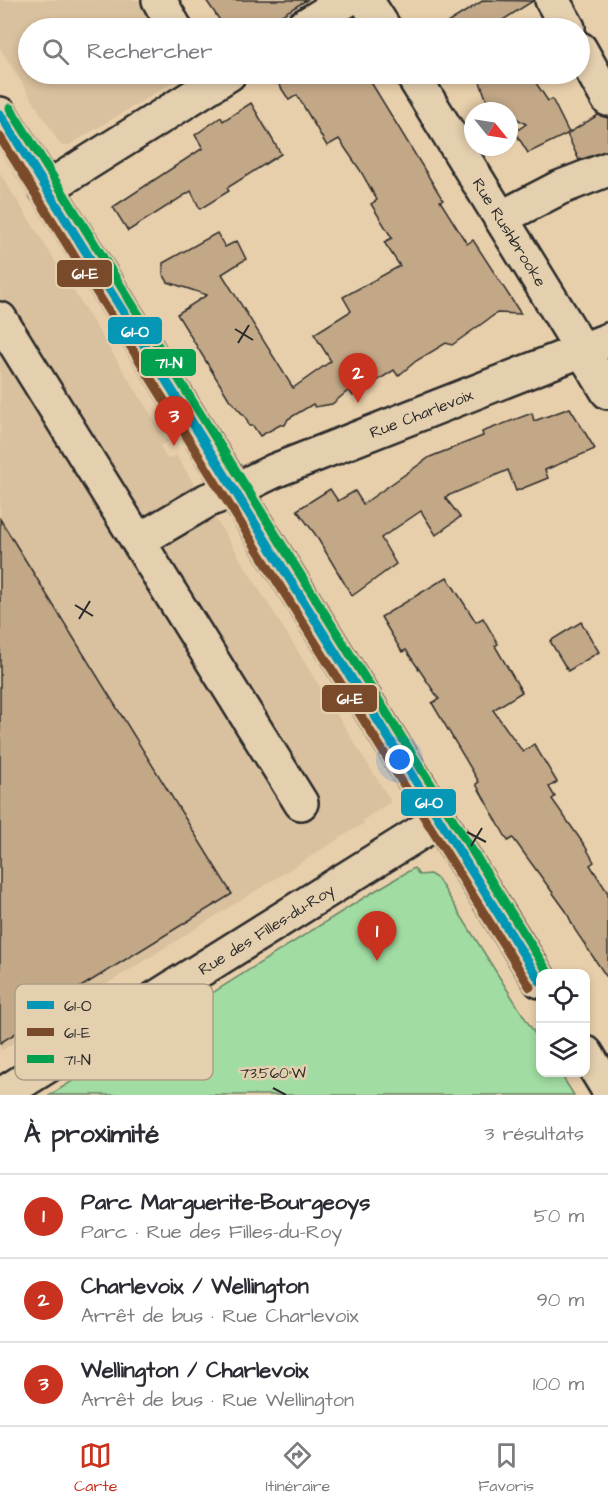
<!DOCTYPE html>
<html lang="fr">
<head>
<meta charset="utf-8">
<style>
	:root { --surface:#fff; --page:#f7f7f7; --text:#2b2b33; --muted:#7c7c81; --line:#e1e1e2; --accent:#c8321e }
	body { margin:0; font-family:"Architects Daughter",sans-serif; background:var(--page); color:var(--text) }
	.controls { position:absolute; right:18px; bottom:18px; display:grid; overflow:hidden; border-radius:12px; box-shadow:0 3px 9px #0003 }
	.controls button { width:54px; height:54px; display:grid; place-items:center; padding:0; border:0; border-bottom:2px solid var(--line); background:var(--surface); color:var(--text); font:30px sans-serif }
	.compass { position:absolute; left:464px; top:102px; width:54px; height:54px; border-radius:50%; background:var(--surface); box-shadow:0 3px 9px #0003; rotate:120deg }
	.you { position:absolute; left:400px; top:760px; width:21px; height:21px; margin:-15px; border:4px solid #fff; border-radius:50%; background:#1a73e8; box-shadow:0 0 0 9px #1a73e833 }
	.badge { display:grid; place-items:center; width:39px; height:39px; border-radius:50%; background:var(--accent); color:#fff; font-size:20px; font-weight:700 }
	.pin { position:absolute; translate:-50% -50px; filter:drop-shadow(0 2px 3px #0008) }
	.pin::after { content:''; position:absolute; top:32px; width:21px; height:18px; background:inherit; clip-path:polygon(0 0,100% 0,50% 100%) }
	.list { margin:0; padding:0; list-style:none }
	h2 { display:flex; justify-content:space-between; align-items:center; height:78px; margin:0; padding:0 24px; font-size:26px }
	h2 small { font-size:20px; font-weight:400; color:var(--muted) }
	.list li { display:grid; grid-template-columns:39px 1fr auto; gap:18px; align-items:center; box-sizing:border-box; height:84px; padding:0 24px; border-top:2px solid var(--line) }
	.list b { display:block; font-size:22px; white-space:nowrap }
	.list p { margin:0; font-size:20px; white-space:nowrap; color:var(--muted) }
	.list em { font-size:20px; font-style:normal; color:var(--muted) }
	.icon { flex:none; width:33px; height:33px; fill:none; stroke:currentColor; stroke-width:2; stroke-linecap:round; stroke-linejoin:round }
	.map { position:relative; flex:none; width:608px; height:1095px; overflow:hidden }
	.search { position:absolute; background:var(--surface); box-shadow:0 3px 9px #0003; left:18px; right:18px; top:18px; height:66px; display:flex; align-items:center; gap:15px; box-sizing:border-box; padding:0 21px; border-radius:33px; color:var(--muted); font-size:22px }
	.sheet { height:330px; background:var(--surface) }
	nav { display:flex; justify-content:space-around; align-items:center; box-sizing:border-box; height:84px; border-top:2px solid var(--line); background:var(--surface); font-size:16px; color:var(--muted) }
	nav a { display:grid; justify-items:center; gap:3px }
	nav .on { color:var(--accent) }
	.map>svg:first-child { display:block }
	.built { fill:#d9c09e }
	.green { fill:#a1dca2; stroke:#668466; stroke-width:1.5 }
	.building { fill:#c3a887; stroke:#2b2b2b; stroke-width:1.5 }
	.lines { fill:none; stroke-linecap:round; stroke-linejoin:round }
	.minor-casing { stroke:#2b2b2b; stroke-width:38 }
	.major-casing { stroke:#2b2b2b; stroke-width:38 }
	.minor { stroke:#e4cfae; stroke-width:33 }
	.major { stroke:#e4cfae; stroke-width:33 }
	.bus-1-casing { stroke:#e4cfae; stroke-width:14 }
	.bus-2-casing { stroke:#e4cfae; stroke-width:14 }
	.bus-3-casing { stroke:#e4cfae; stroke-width:14 }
	.bus-1 { stroke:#0696b6; stroke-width:9 }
	.bus-2 { stroke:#7a4b2a; stroke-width:9 }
	.bus-3 { stroke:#02a04f; stroke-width:9 }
	.ticks { fill:none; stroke:#2b2b2b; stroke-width:2 }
	.labels { text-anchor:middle; stroke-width:5; stroke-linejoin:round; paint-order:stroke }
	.street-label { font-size:16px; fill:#2b2b2b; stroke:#e4cfae }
	.key { fill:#e4cfae; stroke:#ac9e87; stroke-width:1.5 }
	.key-label { font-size:16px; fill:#2b2b2b }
	.ticks-label { font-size:15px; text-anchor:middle; fill:#2b2b2b; stroke:#e4cfae; stroke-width:5; stroke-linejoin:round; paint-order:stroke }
	.line-badge { stroke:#e4cfae; stroke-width:2 }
	.badge-label { font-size:16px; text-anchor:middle; font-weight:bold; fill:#fff }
</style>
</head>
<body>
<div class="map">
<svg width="608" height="1095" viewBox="0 0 608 1095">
	<rect width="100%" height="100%" fill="#e8cfab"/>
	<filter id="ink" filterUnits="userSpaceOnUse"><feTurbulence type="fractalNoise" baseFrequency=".0167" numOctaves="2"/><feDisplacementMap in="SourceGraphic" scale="12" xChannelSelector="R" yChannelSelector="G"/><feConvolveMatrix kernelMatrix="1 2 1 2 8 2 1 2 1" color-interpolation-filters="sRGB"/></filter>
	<g filter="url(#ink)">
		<!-- built -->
		<g class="built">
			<polygon points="0,0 150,0 166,28 28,28 28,74 187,74 69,145 63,146 60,144 0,48"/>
			<polygon points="0,173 168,442 160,446 167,459 176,455 390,800 389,803 363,820 364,823 0,1051"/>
		</g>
		<!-- green -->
		<polygon class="green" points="414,868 419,875 430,874 438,879 540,1042 540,1072 560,1073 574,1095 50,1095 373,892"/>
		<!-- building -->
		<g class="building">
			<polygon points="206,0 307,0 260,28 225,28"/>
			<polygon points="484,0 533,1 490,28 439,28"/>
			<polygon points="272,74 366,74 443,200 440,201 467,244 473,240 521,314 497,313 452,345 446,343 416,361 398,376 394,370 353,396 349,390 332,404 315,407 313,404 288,419 285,425 280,425 260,436 253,426 249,426 246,418 229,399 177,314 207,295 168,282 163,274 163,263 217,233 225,247 237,241 246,259 222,274 293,388 331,361 314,334 351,311 343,297 400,266 384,242 392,238 371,204 377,200 360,170 339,139 327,146 297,95 289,100"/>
			<polygon points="477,74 530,74 548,101 552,99 569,133 528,153 515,132 526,124 509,114 509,111 504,111 487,101"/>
			<polygon points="251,103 281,154 227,188 229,191 200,209 191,191 128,231 113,207 203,148 195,135 221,117 223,121"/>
			<polygon points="598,115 608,118 608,151 579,160 567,134"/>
			<polygon points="570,408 595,449 545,470 548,478 516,491 508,470 445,497 460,517 436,535 421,511 381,538 396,564 352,596 315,534 297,510 330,489 338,501 355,491 363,504 430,457 483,436 482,432 532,413 534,421"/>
			<polygon points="0,519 232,894 58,1001 61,1005 0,1043"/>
			<polygon points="447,577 476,622 483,618 498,644 495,646 522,692 493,710 523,752 534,744 557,782 549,787 555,797 552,799 585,846 594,862 590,865 608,893 608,979 575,930 566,911 513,838 508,841 476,784 479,782 432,703 439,699 406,650 402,652 381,617"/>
			<polygon points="581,622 599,652 568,671 550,641"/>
		</g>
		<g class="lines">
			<!-- minor casing -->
			<g class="minor-casing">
				<g id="minor">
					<polyline points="159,0 175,28"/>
					<polyline points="366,0 384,28"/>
					<polyline points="552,0 568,28"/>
					<polyline points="301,28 347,0"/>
					<polyline points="580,49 608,99"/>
					<polyline points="412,74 608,392"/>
					<polyline points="46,189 229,74"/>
					<polyline points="501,218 559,188 608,169"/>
					<polyline points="0,319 301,803"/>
					<polyline points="138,541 208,500 235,490 274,471 608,340"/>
					<polyline points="1,1095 440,820"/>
				</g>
			</g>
			<!-- major casing -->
			<g class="major-casing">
				<g id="major">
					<polyline points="0,114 540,981"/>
					<polyline points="586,1053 608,1089"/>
				</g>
			</g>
			<!-- minor -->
			<use href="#minor" class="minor"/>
			<!-- major -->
			<use href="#major" class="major"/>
			<!-- bus-1 casing -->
			<g class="bus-1-casing">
				<polyline id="bus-1" points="0,114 540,981"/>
			</g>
			<!-- bus-2 casing -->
			<g class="bus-2-casing">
				<polyline id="bus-2" points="0,137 530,987"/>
			</g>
			<!-- bus-3 casing -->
			<g class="bus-3-casing">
				<polyline id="bus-3" points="10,108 549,974"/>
			</g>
			<!-- bus-1 -->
			<use href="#bus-1" class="bus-1"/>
			<!-- bus-2 -->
			<use href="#bus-2" class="bus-2"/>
			<!-- bus-3 -->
			<use href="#bus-3" class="bus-3"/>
		</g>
	</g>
	<!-- ticks -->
	<path class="ticks" d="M235 329 253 340M238 343 249 325M75 605 93 616M79 619 90 601M467 832 486 842M471 846 482 828M273 1088 286 1095"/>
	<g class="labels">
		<!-- street labels -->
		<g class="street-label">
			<text transform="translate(510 232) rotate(58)" y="6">Rue Rushbrooke</text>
			<text transform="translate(421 413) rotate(-21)" y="6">Rue Charlevoix</text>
			<text transform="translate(266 929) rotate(-32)" y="6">Rue des Filles-du-Roy</text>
		</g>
	</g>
	<!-- legend -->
	<rect x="15" y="984" width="198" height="96" rx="9" class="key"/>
	<rect x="27" y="1001" width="27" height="8" fill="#0696b6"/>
	<rect x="27" y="1028" width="27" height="8" fill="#7a4b2a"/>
	<rect x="27" y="1055" width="27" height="8" fill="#02a04f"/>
	<g class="key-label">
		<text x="64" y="1011">61-O</text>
		<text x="64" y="1038">61-E</text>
		<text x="64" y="1065">71-N</text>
	</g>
	<g class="ticks-label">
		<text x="273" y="1078">73.560°W</text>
	</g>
	<g class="line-badge">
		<rect x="56" y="259" width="57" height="29" rx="6" fill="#7a4b2a"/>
		<rect x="107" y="316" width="56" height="29" rx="6" fill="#0696b6"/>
		<rect x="140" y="348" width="57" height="29" rx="6" fill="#02a04f"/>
		<rect x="321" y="684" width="57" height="29" rx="6" fill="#7a4b2a"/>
		<rect x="400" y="788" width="57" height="29" rx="6" fill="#0696b6"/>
	</g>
	<g class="badge-label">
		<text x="85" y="279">61-E</text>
		<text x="135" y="337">61-O</text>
		<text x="169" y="368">71-N</text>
		<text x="350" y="704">61-E</text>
		<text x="429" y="808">61-O</text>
	</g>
</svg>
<div class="controls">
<button><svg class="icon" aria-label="locate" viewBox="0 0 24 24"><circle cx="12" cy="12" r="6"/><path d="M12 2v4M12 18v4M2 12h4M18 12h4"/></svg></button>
<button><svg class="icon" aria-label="layers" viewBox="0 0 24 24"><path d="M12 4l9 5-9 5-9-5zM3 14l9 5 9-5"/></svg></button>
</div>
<svg class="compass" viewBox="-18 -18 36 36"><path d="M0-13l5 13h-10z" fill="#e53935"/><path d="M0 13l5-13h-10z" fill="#7c7c81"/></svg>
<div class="you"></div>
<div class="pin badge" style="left:377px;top:961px">1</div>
<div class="pin badge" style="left:358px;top:403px">2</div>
<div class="pin badge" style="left:174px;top:446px">3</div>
<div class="search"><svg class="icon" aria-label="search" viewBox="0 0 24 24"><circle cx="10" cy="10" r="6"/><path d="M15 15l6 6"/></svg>Rechercher</div>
</div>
<section class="sheet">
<h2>À proximité<small>3 résultats</small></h2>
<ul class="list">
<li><span class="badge">1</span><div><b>Parc Marguerite-Bourgeoys</b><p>Parc · Rue des Filles-du-Roy</p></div><em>50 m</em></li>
<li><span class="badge">2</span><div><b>Charlevoix / Wellington</b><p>Arrêt de bus · Rue Charlevoix</p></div><em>90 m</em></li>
<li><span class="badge">3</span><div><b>Wellington / Charlevoix</b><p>Arrêt de bus · Rue Wellington</p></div><em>100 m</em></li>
</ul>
</section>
<nav>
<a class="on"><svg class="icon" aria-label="map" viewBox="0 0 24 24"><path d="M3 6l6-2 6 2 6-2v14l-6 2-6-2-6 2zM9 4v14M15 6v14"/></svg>Carte</a>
<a><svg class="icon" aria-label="directions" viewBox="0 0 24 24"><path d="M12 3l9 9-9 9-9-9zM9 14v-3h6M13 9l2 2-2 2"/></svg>Itinéraire</a>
<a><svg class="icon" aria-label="saved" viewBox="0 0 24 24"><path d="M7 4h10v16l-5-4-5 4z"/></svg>Favoris</a>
</nav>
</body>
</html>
